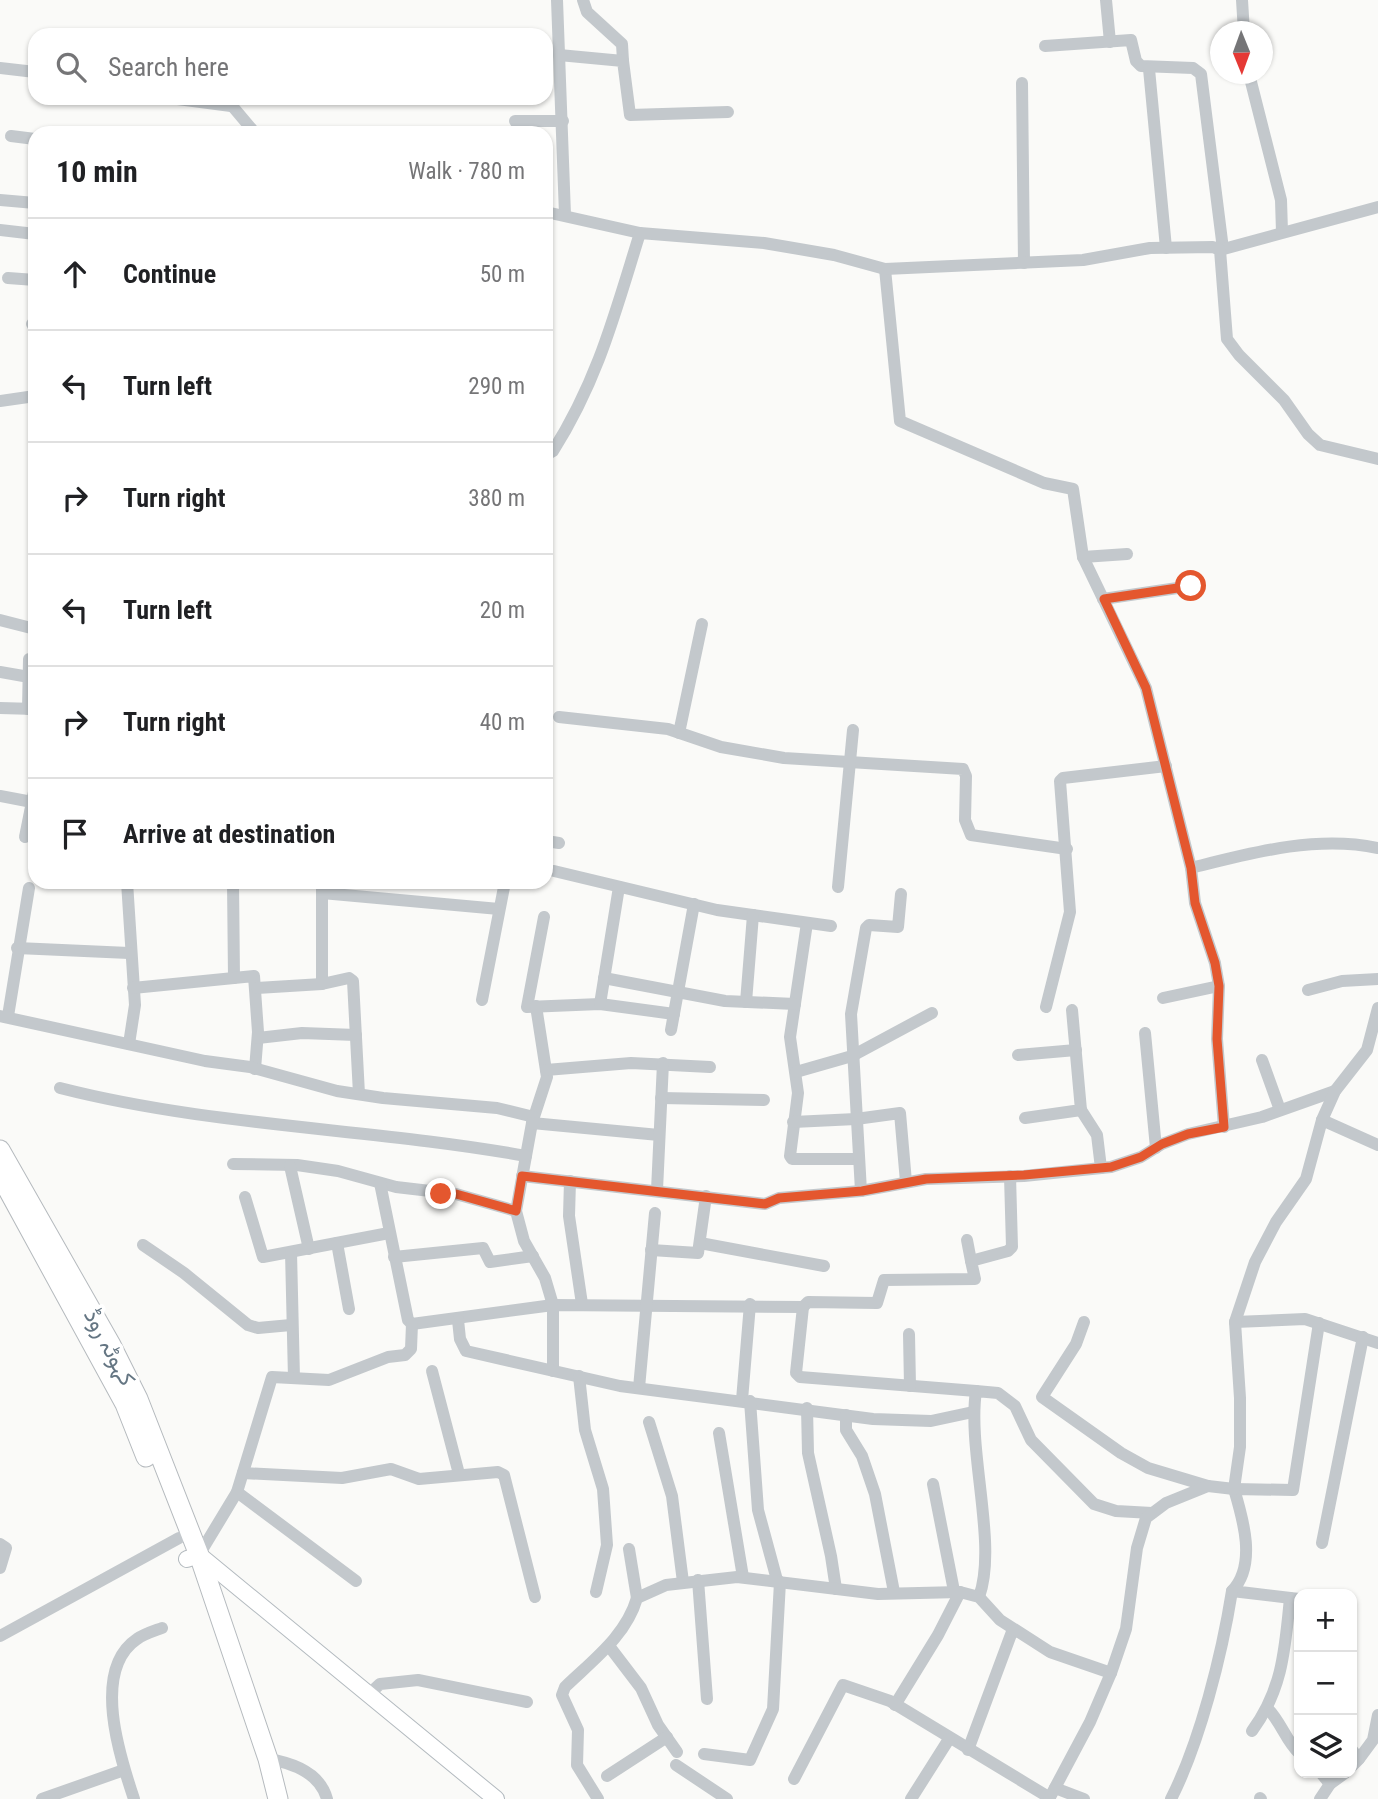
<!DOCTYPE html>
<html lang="en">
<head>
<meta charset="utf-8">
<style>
	:root { --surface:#fff; --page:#f6f6f6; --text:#202124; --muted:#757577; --line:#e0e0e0 }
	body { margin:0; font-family:"Roboto Condensed",Vazirmatn,sans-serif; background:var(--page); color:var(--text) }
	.controls { position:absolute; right:21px; bottom:21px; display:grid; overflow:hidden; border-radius:14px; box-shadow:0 2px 5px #0004 }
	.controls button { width:63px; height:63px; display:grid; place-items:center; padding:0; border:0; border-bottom:2px solid var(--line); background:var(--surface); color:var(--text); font:35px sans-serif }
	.compass { position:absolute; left:1210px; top:21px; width:63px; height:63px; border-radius:50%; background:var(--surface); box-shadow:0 2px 5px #0004; rotate:179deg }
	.stop { position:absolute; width:21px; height:21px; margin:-16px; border:5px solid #e4572e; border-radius:50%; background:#fff }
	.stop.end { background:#e4572e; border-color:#fff; box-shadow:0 2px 7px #0008 }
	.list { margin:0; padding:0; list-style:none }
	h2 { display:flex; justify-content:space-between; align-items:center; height:91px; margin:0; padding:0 28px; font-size:30px }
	h2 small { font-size:23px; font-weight:400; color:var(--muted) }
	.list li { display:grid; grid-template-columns:46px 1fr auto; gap:21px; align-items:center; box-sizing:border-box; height:112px; padding:0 28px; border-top:2px solid var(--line) }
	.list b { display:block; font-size:26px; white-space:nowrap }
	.list em { font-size:23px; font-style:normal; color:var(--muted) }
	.icon { flex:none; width:38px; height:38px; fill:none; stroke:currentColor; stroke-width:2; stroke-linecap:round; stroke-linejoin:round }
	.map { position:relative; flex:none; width:1378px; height:1799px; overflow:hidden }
	.search { position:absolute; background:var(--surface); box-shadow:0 2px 5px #0004; left:28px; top:28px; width:525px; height:77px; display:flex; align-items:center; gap:18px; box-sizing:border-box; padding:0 24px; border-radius:21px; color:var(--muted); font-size:26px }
	.panel { position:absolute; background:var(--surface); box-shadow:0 2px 5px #0004; left:28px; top:126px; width:525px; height:763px; border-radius:21px }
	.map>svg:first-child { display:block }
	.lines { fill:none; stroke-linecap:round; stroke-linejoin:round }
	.secondary-casing { stroke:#b3babf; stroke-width:18 }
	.primary-casing { stroke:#b5babe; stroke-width:21 }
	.street { stroke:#c3c8cc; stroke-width:12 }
	.secondary { stroke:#fff; stroke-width:16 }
	.primary { stroke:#fff; stroke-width:19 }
	.route { stroke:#e4572e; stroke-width:9 }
	.labels { text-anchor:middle; stroke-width:7; stroke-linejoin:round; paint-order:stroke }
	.street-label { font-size:23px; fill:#657683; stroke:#fff }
</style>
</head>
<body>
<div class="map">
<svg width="1378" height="1799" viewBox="0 0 1378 1799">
	<rect width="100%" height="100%" fill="#fafaf8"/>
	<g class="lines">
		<!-- secondary casing -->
		<g class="secondary-casing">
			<polyline id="secondary" points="187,1559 199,1555 496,1799"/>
		</g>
		<!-- primary casing -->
		<g class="primary-casing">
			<g id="primary">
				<polyline points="0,1150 111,1345 138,1399 199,1555 268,1759 278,1799"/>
				<polyline points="0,1175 125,1404 146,1457"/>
			</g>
		</g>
		<!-- street -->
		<g class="street">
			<polyline points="557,0 565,215"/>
			<polyline points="583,0 587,12 622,44 623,61"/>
			<polyline points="1106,0 1110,42"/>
			<polyline points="1242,0 1244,32"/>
			<polyline points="1045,46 1131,40 1136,61 1141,66 1193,68 1201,74 1223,249"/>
			<polyline points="559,55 623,61 630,115 728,112"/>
			<polyline points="0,68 35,72"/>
			<polyline points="1149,69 1166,248"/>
			<polyline points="1249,74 1281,200 1282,232"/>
			<polyline points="1022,83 1024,263"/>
			<polyline points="170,98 231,106"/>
			<polyline points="228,101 255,133"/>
			<polyline points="515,121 563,121"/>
			<polyline points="11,136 35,139"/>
			<polyline points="0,200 35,203"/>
			<polyline points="546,212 640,233"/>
			<polyline points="0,230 35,234"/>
			<polyline points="1220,250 1378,207"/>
			<polyline points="885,269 900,421 1044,483 1073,489 1083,557 1146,688 1191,868 1195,903 1215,963 1219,986 1217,1039 1224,1127"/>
			<polyline points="8,278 35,280"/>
			<polyline points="32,324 35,324"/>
			<polyline points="0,401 35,396"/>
			<path d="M546 455 553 451C598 380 615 313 640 233L764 243 834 255 885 269 1083 260 1150 248 1213 247 1220 250 1227 339 1239 355 1284 400 1308 434 1320 445 1378 459"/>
			<polyline points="1083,557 1127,554"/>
			<polyline points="1103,599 1191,586"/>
			<polyline points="0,620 35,629"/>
			<polyline points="0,672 29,677"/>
			<polyline points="0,708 35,709"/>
			<polyline points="28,709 29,659"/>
			<polyline points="559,717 668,729 721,747 784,758 963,769 966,776 965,820 971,835 1067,849"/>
			<polyline points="679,733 702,624"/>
			<polyline points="0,796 32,802"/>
			<polyline points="25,837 35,787"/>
			<polyline points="546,841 559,843"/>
			<path d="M1191 868C1251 853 1315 835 1378 848"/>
			<polyline points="554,871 717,910 831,926"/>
			<polyline points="127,882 135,1005 129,1044"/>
			<polyline points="233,882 234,978"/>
			<polyline points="838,887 853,730"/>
			<polyline points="322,893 499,909"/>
			<polyline points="544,917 527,1007 600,1004 674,1014"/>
			<polyline points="807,923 790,1037 798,1093 790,1156 792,1159 859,1159"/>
			<polyline points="17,948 129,953"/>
			<polyline points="604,978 725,1001 795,1004"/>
			<polyline points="322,984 322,882"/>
			<polyline points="133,988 254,976 258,1032 255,1069"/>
			<polyline points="257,988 322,984 349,978 353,981 359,1094"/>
			<polyline points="1308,990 1342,981 1378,979"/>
			<polyline points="1163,998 1219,986"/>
			<polyline points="482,1000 505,882"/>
			<polyline points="746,1002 753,915"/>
			<polyline points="600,1004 619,887"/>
			<polyline points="536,1006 547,1077 532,1123 516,1211 524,1241 545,1278 553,1305 553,1371"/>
			<polyline points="1046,1007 1070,912 1060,781 1063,778 1166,766"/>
			<polyline points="0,1016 205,1061 250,1067 337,1091 383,1098 497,1108 534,1117"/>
			<polyline points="8,1016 29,888"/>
			<polyline points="671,1030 694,904"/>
			<polyline points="1145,1033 1156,1148"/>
			<polyline points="258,1038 302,1033 356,1035"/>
			<polyline points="1018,1055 1076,1050"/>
			<polyline points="1262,1060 1280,1110"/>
			<polyline points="546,1070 631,1063 710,1067"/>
			<polyline points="796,1072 852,1056 932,1013"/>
			<path d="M60 1088C213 1127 371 1128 526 1156"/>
			<polyline points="661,1098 764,1100"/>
			<polyline points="1081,1110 1097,1135 1101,1168"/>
			<polyline points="1025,1118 1081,1110 1072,1010"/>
			<polyline points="1322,1120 1378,1145"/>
			<polyline points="793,1122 856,1119 900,1113 906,1182"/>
			<polyline points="532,1123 659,1135"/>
			<polyline points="233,1164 297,1165 338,1171 396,1187 456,1194 516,1211"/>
			<polyline points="290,1166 309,1249"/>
			<polyline points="522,1176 765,1204 779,1198 861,1191 926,1179 1024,1176 1111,1167 1141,1157 1162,1144 1188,1134 1262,1117 1335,1091"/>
			<polyline points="570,1181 569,1216 582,1304"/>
			<polyline points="380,1183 408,1320 412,1324 553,1305 803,1307 808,1302 877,1303 884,1280 975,1279 971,1261 1008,1251 1012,1247 1010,1176"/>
			<polyline points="657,1190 663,1063"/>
			<polyline points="861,1191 851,1014 866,928 869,925 898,927 901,894"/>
			<polyline points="245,1197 263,1257 389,1233"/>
			<polyline points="967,1240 971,1261"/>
			<polyline points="337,1243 349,1309"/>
			<polyline points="700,1243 824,1266"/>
			<polyline points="143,1245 184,1273 248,1325 258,1328 291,1325"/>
			<polyline points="651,1250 698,1253 706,1196"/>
			<polyline points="291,1252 294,1378"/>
			<polyline points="394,1257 483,1248 490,1262 533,1256"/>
			<polyline points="803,1307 796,1373 800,1377 976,1391"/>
			<polyline points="458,1320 460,1339 466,1351 620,1386 873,1419 931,1421 973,1412"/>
			<polyline points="1084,1322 1076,1344 1042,1397 1121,1453 1148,1468 1208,1486"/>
			<polyline points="1235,1322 1305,1319 1378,1343"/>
			<polyline points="909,1334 910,1386"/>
			<polyline points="432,1371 459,1474"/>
			<polyline points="579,1376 585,1430 603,1489 607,1545 596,1592"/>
			<polyline points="639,1388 655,1213"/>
			<polyline points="742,1400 750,1304"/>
			<polyline points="750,1401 758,1510 777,1580"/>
			<polyline points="807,1408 808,1453 831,1556 836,1589"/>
			<polyline points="846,1415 846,1430 862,1456 875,1494 894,1592"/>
			<polyline points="649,1422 672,1496 683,1582"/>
			<polyline points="719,1433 743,1577"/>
			<polyline points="243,1473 342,1478 391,1469 419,1479 498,1472 504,1475 535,1597"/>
			<polyline points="933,1484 954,1591"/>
			<polyline points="237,1492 356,1581"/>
			<polyline points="1322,1543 1363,1337"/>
			<polyline points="0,1544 6,1548 0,1568"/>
			<polyline points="629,1549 637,1598"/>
			<polyline points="199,1555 237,1492 272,1377 329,1380 388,1357 405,1355 411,1349 412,1324"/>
			<polyline points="698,1580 707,1699"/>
			<path d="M979 1597C998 1545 967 1451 976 1391L998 1393 1015 1406 1031 1440 1094 1504 1116 1511 1152 1513"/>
			<path d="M1299 1599 1232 1591C1257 1565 1243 1519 1234 1489L1293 1490 1319 1323"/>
			<polyline points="0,1636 179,1538"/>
			<polyline points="609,1646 641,1688 658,1725 677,1752"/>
			<polyline points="368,1695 380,1684 418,1680 527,1702"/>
			<polyline points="895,1705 938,1635 960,1592"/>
			<path d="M1268 1709C1281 1722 1286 1741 1299 1753"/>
			<path d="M1252 1731C1283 1689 1285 1648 1290 1598"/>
			<polyline points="968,1750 1013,1629"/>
			<polyline points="1352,1750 1359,1759 1352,1766"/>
			<polyline points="704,1754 750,1760 773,1709 780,1582"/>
			<path d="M268 1759C293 1763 320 1773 327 1799"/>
			<polyline points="1359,1759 1373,1740 1378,1715"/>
			<polyline points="676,1765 727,1799"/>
			<polyline points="1321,1773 1330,1784"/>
			<polyline points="607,1776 667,1737"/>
			<polyline points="794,1779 843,1685 890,1701 1050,1798"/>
			<polyline points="1055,1788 1084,1799"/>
			<polyline points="1260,1798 1261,1799"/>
			<polyline points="42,1799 124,1770"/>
			<path d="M134 1799C120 1757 91 1670 137 1639 144 1634 154 1631 162 1628"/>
			<path d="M598 1799 577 1765 578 1730 562 1695 565 1687C593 1660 626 1636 637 1598L666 1585 737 1577 878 1594 960 1592 979 1597 1000 1620 1050 1652 1111 1673"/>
			<polyline points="911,1799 949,1739"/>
			<polyline points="1049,1799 1090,1722 1111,1673 1126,1629 1137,1548 1146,1518 1166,1503 1208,1486 1234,1489 1240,1447 1240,1398 1235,1322 1255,1262 1276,1222 1306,1179 1322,1120 1335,1091 1367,1050 1378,1008"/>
			<path d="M1171 1799C1200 1742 1222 1654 1232 1591"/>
			<polyline points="1320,1799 1330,1784 1345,1773"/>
		</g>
		<!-- secondary -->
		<use href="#secondary" class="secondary"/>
		<!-- primary -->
		<use href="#primary" class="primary"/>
	</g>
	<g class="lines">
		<!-- route -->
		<polyline class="route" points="441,1194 456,1194 516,1211 522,1176 765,1204 779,1198 862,1191 926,1179 1024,1175 1111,1167 1141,1157 1162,1144 1188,1134 1224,1127 1217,1039 1219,986 1215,963 1195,903 1191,868 1146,688 1104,599 1191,586"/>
	</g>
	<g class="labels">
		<!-- street labels -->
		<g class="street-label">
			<text transform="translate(110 1347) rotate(62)" y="8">کہوٹہ روڈ</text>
		</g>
	</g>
</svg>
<div class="controls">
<button>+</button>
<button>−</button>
<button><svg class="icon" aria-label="layers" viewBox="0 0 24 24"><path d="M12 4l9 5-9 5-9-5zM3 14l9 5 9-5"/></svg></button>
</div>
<svg class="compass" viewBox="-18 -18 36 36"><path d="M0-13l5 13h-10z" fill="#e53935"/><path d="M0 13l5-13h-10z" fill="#757577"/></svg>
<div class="stop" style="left:1191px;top:586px"></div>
<div class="stop end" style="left:441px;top:1194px"></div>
<div class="search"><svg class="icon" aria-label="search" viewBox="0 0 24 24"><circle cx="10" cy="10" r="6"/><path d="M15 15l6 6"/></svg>Search here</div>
<section class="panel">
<h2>10 min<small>Walk · 780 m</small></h2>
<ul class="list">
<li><svg class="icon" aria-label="ahead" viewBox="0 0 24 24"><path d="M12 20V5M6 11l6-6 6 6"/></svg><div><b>Continue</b></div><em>50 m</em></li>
<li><svg class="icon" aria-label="left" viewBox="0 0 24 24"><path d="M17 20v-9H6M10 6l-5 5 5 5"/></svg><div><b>Turn left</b></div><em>290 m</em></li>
<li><svg class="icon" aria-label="right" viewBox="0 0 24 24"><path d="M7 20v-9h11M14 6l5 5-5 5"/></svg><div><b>Turn right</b></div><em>380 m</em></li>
<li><svg class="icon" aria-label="left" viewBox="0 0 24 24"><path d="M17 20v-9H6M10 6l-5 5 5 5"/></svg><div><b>Turn left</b></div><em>20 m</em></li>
<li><svg class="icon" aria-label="right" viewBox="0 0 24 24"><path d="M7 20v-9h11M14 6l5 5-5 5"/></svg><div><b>Turn right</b></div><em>40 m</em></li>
<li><svg class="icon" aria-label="arrive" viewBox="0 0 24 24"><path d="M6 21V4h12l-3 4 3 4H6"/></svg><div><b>Arrive at destination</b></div></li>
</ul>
</section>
</div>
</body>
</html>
